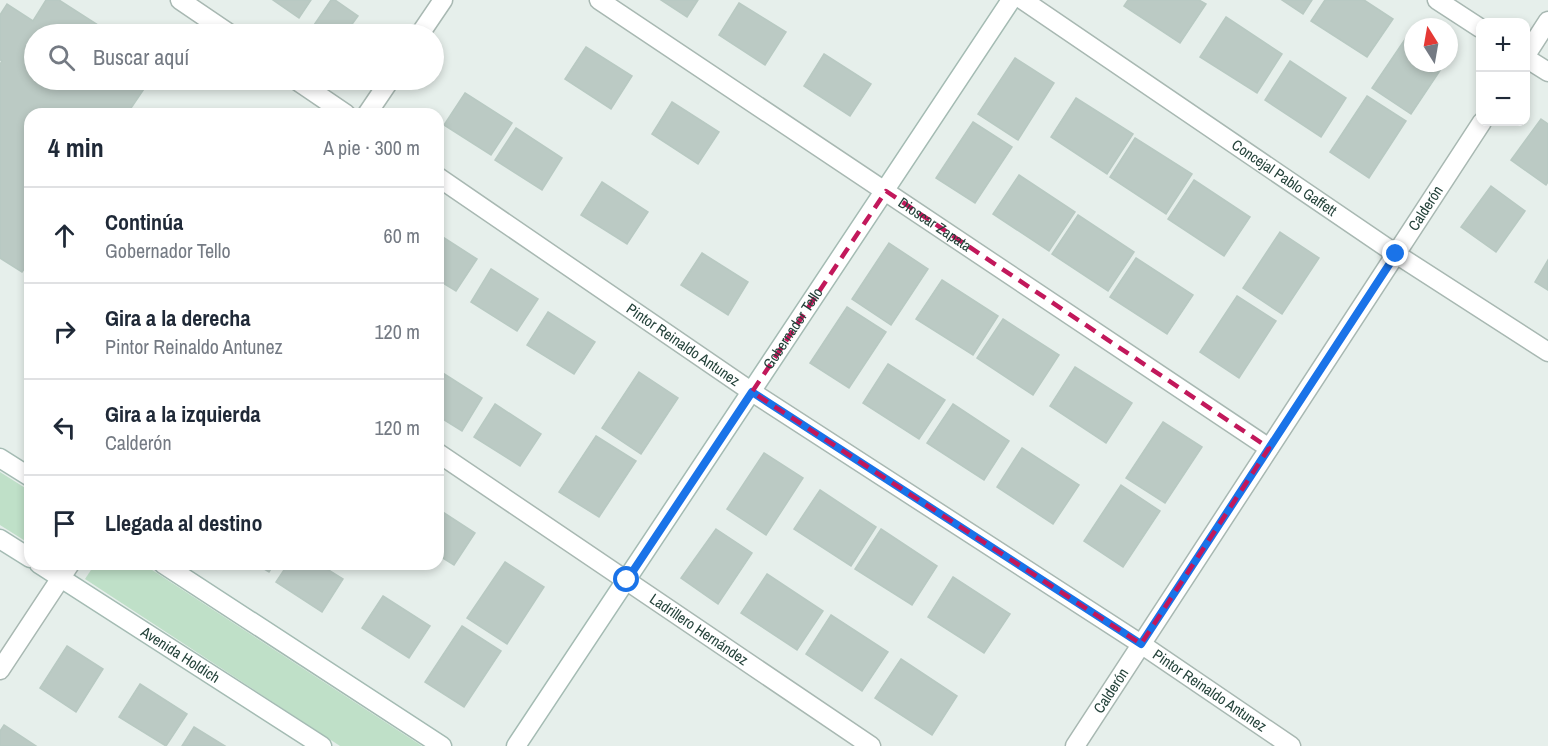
<!DOCTYPE html>
<html lang="es">
<head>
<meta charset="utf-8">
<style>
	:root { --surface:#fff; --page:#f2f2f3; --text:#1f2937; --muted:#747a83; --line:#e0e1e3 }
	body { margin:0; font-family:"Archivo Narrow",sans-serif; background:var(--page); color:var(--text) }
	.controls { position:absolute; right:18px; top:18px; display:grid; overflow:hidden; border-radius:12px; box-shadow:0 3px 9px #0003 }
	.controls button { width:54px; height:54px; display:grid; place-items:center; padding:0; border:0; border-bottom:2px solid var(--line); background:var(--surface); color:var(--text); font:30px sans-serif }
	.compass { position:absolute; left:1404px; top:18px; width:54px; height:54px; border-radius:50%; background:var(--surface); box-shadow:0 3px 9px #0003; rotate:349deg }
	.stop { position:absolute; width:18px; height:18px; margin:-14px; border:4px solid #1a73e8; border-radius:50%; background:#fff }
	.stop.end { background:#1a73e8; border-color:#fff; box-shadow:0 2px 6px #0008 }
	.list { margin:0; padding:0; list-style:none }
	h2 { display:flex; justify-content:space-between; align-items:center; height:78px; margin:0; padding:0 24px; font-size:26px }
	h2 small { font-size:20px; font-weight:400; color:var(--muted) }
	.list li { display:grid; grid-template-columns:39px 1fr auto; gap:18px; align-items:center; box-sizing:border-box; height:96px; padding:0 24px; border-top:2px solid var(--line) }
	.list b { display:block; font-size:22px; white-space:nowrap }
	.list p { margin:0; font-size:20px; white-space:nowrap; color:var(--muted) }
	.list em { font-size:20px; font-style:normal; color:var(--muted) }
	.icon { flex:none; width:33px; height:33px; fill:none; stroke:currentColor; stroke-width:2; stroke-linecap:round; stroke-linejoin:round }
	.map { position:relative; flex:none; width:1548px; height:746px; overflow:hidden }
	.search { position:absolute; background:var(--surface); box-shadow:0 3px 9px #0003; left:24px; top:24px; width:420px; height:66px; display:flex; align-items:center; gap:15px; box-sizing:border-box; padding:0 21px; border-radius:33px; color:var(--muted); font-size:22px }
	.panel { position:absolute; background:var(--surface); box-shadow:0 3px 9px #0003; left:24px; top:108px; width:420px; height:462px; border-radius:18px }
	.map>svg:first-child { display:block }
	.green { fill:#bfe0c8 }
	.building { fill:#bbcac4; stroke:#b8c9c2; stroke-width:1.5 }
	.lines { fill:none; stroke-linecap:round; stroke-linejoin:round }
	.street-casing { stroke:#a8b8b2; stroke-width:21 }
	.secondary-casing { stroke:#a4bbb3; stroke-width:21 }
	.street { stroke:#fff; stroke-width:18 }
	.secondary { stroke:#fff; stroke-width:18 }
	.route { stroke:#1a73e8; stroke-width:8 }
	.marked { fill:none; stroke:#c2185b; stroke-width:4.5; stroke-dasharray:12 8; stroke-linejoin:round }
	.labels { text-anchor:middle; stroke-width:4.5; stroke-linejoin:round; paint-order:stroke }
	.street-label { font-size:15px; fill:#24423a; stroke:#f7fbf9 }
</style>
</head>
<body>
<div class="map">
<svg width="1548" height="746" viewBox="0 0 1548 746">
	<rect width="100%" height="100%" fill="#e6efeb"/>
	<!-- green -->
	<g class="green">
		<polygon points="0,472 30,491 30,544 0,525"/>
		<polygon points="95,564 143,564 422,746 340,746 85,579"/>
	</g>
	<!-- building -->
	<g class="building">
		<polygon points="46,0 59,0 112,34 34,34 34,80 150,80 127,114 30,114 30,261 22,272 0,258 0,64 2,61 0,60 0,15 7,4 33,21"/>
		<polygon points="273,0 311,0 299,18"/>
		<polygon points="331,0 335,0 358,16 345,34 328,34 314,25"/>
		<polygon points="661,0 698,0 687,17"/>
		<polygon points="1128,0 1199,0 1206,4 1180,43 1124,6"/>
		<polygon points="1282,0 1312,0 1303,14"/>
		<polygon points="1325,0 1364,0 1393,19 1367,57 1311,21"/>
		<polygon points="739,3 786,32 765,65 719,35"/>
		<polygon points="1226,17 1282,54 1257,93 1200,57"/>
		<polygon points="1410,32 1413,35 1413,63 1445,63 1411,114 1372,88"/>
		<polygon points="586,47 632,76 611,109 565,79"/>
		<polygon points="824,54 871,84 850,116 804,86"/>
		<polygon points="1015,58 1054,83 1018,140 978,114"/>
		<polygon points="1290,61 1346,98 1321,137 1265,100"/>
		<polygon points="465,93 512,123 491,155 444,125"/>
		<polygon points="1367,96 1406,121 1369,178 1330,152"/>
		<polygon points="1076,98 1133,134 1107,174 1051,137"/>
		<polygon points="672,102 719,132 698,164 652,134"/>
		<polygon points="1541,119 1548,124 1548,182 1546,185 1511,160"/>
		<polygon points="973,122 1012,147 975,203 936,178"/>
		<polygon points="516,128 562,158 542,190 495,160"/>
		<polygon points="1135,138 1192,174 1166,214 1110,177"/>
		<polygon points="1019,175 1075,212 1049,251 993,214"/>
		<polygon points="1194,180 1250,217 1224,256 1168,219"/>
		<polygon points="602,182 648,212 627,244 581,215"/>
		<polygon points="1491,186 1525,211 1496,252 1461,227"/>
		<polygon points="1078,215 1134,252 1108,291 1052,254"/>
		<polygon points="1280,232 1319,258 1282,314 1243,288"/>
		<polygon points="438,234 477,259 456,291 438,280"/>
		<polygon points="889,243 928,269 891,325 852,299"/>
		<polygon points="702,253 748,282 728,315 681,285"/>
		<polygon points="1136,258 1193,295 1167,334 1110,297"/>
		<polygon points="1548,260 1548,290 1535,282"/>
		<polygon points="491,269 538,299 517,331 471,302"/>
		<polygon points="942,280 998,316 973,355 916,319"/>
		<polygon points="1237,296 1276,321 1239,378 1200,352"/>
		<polygon points="847,307 886,332 849,388 810,363"/>
		<polygon points="548,312 595,342 574,374 527,345"/>
		<polygon points="1003,319 1059,355 1033,395 977,358"/>
		<polygon points="888,364 945,400 919,439 863,403"/>
		<polygon points="1075,367 1132,403 1106,443 1050,406"/>
		<polygon points="438,370 482,398 462,431 438,416"/>
		<polygon points="639,372 678,398 641,454 602,428"/>
		<polygon points="495,404 541,434 520,466 474,437"/>
		<polygon points="953,404 1009,441 984,480 927,443"/>
		<polygon points="1163,422 1202,447 1165,503 1126,478"/>
		<polygon points="596,436 636,461 599,517 559,492"/>
		<polygon points="1022,448 1079,485 1053,524 997,487"/>
		<polygon points="764,453 803,478 766,535 727,509"/>
		<polygon points="1121,485 1160,511 1123,567 1084,541"/>
		<polygon points="820,490 876,527 851,566 794,529"/>
		<polygon points="438,509 475,533 454,565 438,555"/>
		<polygon points="716,529 752,553 718,604 681,578"/>
		<polygon points="881,529 937,566 912,605 855,569"/>
		<polygon points="505,562 544,587 507,644 467,618"/>
		<polygon points="256,564 274,564 269,572"/>
		<polygon points="288,564 319,564 343,579 322,612 276,582"/>
		<polygon points="767,574 823,611 797,650 741,613"/>
		<polygon points="953,577 1010,614 984,653 928,617"/>
		<polygon points="383,596 430,626 409,658 362,628"/>
		<polygon points="831,615 888,652 862,691 806,654"/>
		<polygon points="462,626 501,651 464,707 425,682"/>
		<polygon points="67,646 103,669 76,712 40,688"/>
		<polygon points="901,659 957,696 932,735 875,698"/>
		<polygon points="140,684 187,714 166,746 119,717"/>
		<polygon points="4,725 36,746 0,746 0,731"/>
		<polygon points="194,727 225,746 182,746"/>
	</g>
	<g class="lines">
		<!-- street casing -->
		<g class="street-casing">
			<g id="street">
				<polyline points="180,0 230,34"/>
				<path id="s1" d="M599 0 1269 448"/>
				<path id="s2" d="M1023 0 1396 254 1548 352"/>
				<polyline points="1437,0 1480,28"/>
				<polyline points="420,34 443,0"/>
				<polyline points="1526,55 1548,21"/>
				<polyline points="1526,58 1548,72"/>
				<polyline points="296,80 346,114"/>
				<polyline points="367,114 390,80"/>
				<path id="s3" d="M438 177 752 392 1141 644 1291 746"/>
				<path id="s4" d="M438 453 871 746"/>
				<polyline points="0,670 70,564"/>
				<path id="s5" d="M1075 746 1482 122"/>
			</g>
		</g>
		<!-- secondary casing -->
		<g class="secondary-casing">
			<g id="secondary">
				<polyline points="0,458 30,477"/>
				<polyline points="0,539 30,558"/>
				<path id="s6" d="M39 564 322 746"/>
				<polyline points="163,564 442,746"/>
				<path id="s7" d="M516 746 1011 0"/>
			</g>
		</g>
		<!-- street -->
		<use href="#street" class="street"/>
		<!-- secondary -->
		<use href="#secondary" class="secondary"/>
	</g>
	<g class="lines">
		<!-- route -->
		<polyline class="route" points="627,580 752,392 1141,644 1396,254"/>
	</g>
	<!-- marked area -->
	<path class="marked" d="M886 191 1269 448 1141 644 752 392Z"/>
	<g class="labels">
		<!-- street labels -->
		<g class="street-label">
			<text dy="5" stroke="none"><textPath href="#s2" startOffset="316">Concejal Pablo Gaffett</textPath></text>
			<text dy="5" stroke="none"><textPath href="#s5" startOffset="642">Calderón</textPath></text>
			<text dy="5" stroke="none"><textPath href="#s1" startOffset="404">Dioscar Zapata</textPath></text>
			<text dy="5" stroke="none"><textPath href="#s7" startOffset="501">Gobernador Tello</textPath></text>
			<text dy="5" stroke="none"><textPath href="#s3" startOffset="297">Pintor Reinaldo Antunez</textPath></text>
			<text dy="5" stroke="none"><textPath href="#s4" startOffset="315">Ladrillero Hernández</textPath></text>
			<text dy="5" stroke="none"><textPath href="#s6" startOffset="168">Avenida Holdich</textPath></text>
			<text dy="5" stroke="none"><textPath href="#s5" startOffset="66">Calderón</textPath></text>
			<text dy="5" stroke="none"><textPath href="#s3" startOffset="927">Pintor Reinaldo Antunez</textPath></text>
		</g>
	</g>
</svg>
<div class="controls">
<button>+</button>
<button>−</button>
</div>
<svg class="compass" viewBox="-18 -18 36 36"><path d="M0-13l5 13h-10z" fill="#e53935"/><path d="M0 13l5-13h-10z" fill="#747a83"/></svg>
<div class="stop" style="left:627px;top:580px"></div>
<div class="stop end" style="left:1396px;top:254px"></div>
<div class="search"><svg class="icon" aria-label="search" viewBox="0 0 24 24"><circle cx="10" cy="10" r="6"/><path d="M15 15l6 6"/></svg>Buscar aquí</div>
<section class="panel">
<h2>4 min<small>A pie · 300 m</small></h2>
<ul class="list">
<li><svg class="icon" aria-label="ahead" viewBox="0 0 24 24"><path d="M12 20V5M6 11l6-6 6 6"/></svg><div><b>Continúa</b><p>Gobernador Tello</p></div><em>60 m</em></li>
<li><svg class="icon" aria-label="right" viewBox="0 0 24 24"><path d="M7 20v-9h11M14 6l5 5-5 5"/></svg><div><b>Gira a la derecha</b><p>Pintor Reinaldo Antunez</p></div><em>120 m</em></li>
<li><svg class="icon" aria-label="left" viewBox="0 0 24 24"><path d="M17 20v-9H6M10 6l-5 5 5 5"/></svg><div><b>Gira a la izquierda</b><p>Calderón</p></div><em>120 m</em></li>
<li><svg class="icon" aria-label="arrive" viewBox="0 0 24 24"><path d="M6 21V4h12l-3 4 3 4H6"/></svg><div><b>Llegada al destino</b></div></li>
</ul>
</section>
</div>
</body>
</html>
